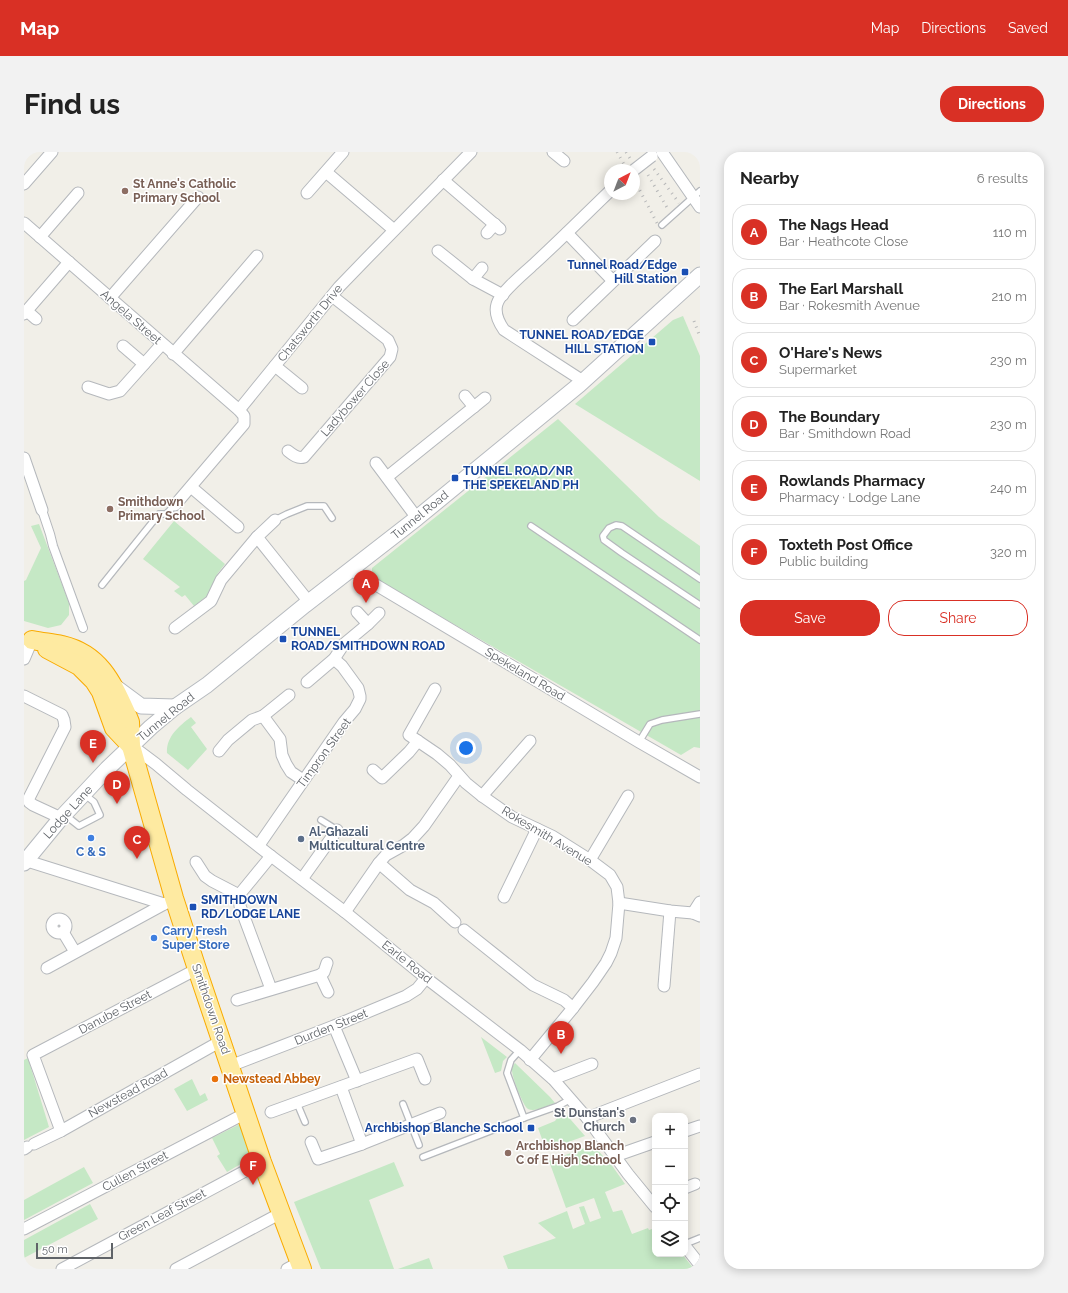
<!DOCTYPE html>
<html lang="en">
<head>
<meta charset="utf-8">
<style>
	:root { --surface:#fff; --page:#f2f2f2; --text:#222; --muted:#767676; --line:#e0e0e0; --accent:#d93025 }
	body { margin:0; font-family:Raleway,sans-serif; background:var(--page); color:var(--text) }
	.controls { position:absolute; right:12px; bottom:12px; display:grid; overflow:hidden; border-radius:8px; box-shadow:0 2px 10px #0003 }
	.controls button { width:36px; height:36px; display:grid; place-items:center; padding:0; border:0; border-bottom:1px solid var(--line); background:var(--surface); color:var(--text); font:20px sans-serif }
	.compass { position:absolute; left:580px; top:12px; width:36px; height:36px; border-radius:50%; background:var(--surface); box-shadow:0 2px 10px #0003; rotate:42deg }
	.scale { position:absolute; left:12px; bottom:10px; width:77px; box-sizing:border-box; padding-left:4px; border:2px solid #5f6368; border-top:0; font-size:11px; line-height:14px; white-space:nowrap; color:#5f6368; -webkit-text-stroke:3px #fff; paint-order:stroke }
	.you { position:absolute; left:442px; top:596px; width:14px; height:14px; margin:-10px; border:3px solid #fff; border-radius:50%; background:#1a73e8; box-shadow:0 0 0 6px #1a73e833 }
	.badge { display:grid; place-items:center; width:26px; height:26px; border-radius:50%; background:var(--accent); color:#fff; font-size:13px; font-weight:700 }
	.pin { position:absolute; translate:-50% -33px; filter:drop-shadow(0 1px 2px #0008) }
	.pin::after { content:''; position:absolute; top:21px; width:14px; height:12px; background:inherit; clip-path:polygon(0 0,100% 0,50% 100%) }
	.list { margin:0; padding:0; list-style:none }
	h2 { display:flex; justify-content:space-between; align-items:center; height:52px; margin:0; padding:0 16px; font-size:17px }
	h2 small { font-size:13px; font-weight:400; color:var(--muted) }
	.list li { display:grid; grid-template-columns:26px 1fr auto; gap:12px; align-items:center; box-sizing:border-box; height:56px; margin:0 8px 8px; padding:0 8px; border:1px solid var(--line); border-radius:16px }
	.list b { display:block; font-size:15px; white-space:nowrap }
	.list p { margin:0; font-size:13px; white-space:nowrap; color:var(--muted) }
	.list em { font-size:13px; font-style:normal; color:var(--muted) }
	.actions { display:flex; gap:8px; padding:12px 16px }
	.actions a { flex:1; padding:9px 0; border:1px solid var(--accent); border-radius:16px; text-align:center; font-size:14px; color:var(--accent) }
	.actions .main { background:var(--accent); color:#fff }
	.icon { flex:none; width:22px; height:22px; fill:none; stroke:currentColor; stroke-width:2; stroke-linecap:round; stroke-linejoin:round }
	.map { position:relative; flex:none; width:676px; height:1117px; overflow:hidden; border-radius:16px }
	header { display:flex; align-items:center; gap:24px; box-sizing:border-box; height:56px; padding:0 20px; background:var(--accent); color:#fff }
	header strong { font-size:19px }
	nav { display:flex; gap:22px; margin-inline-start:auto; font-size:14px }
	.intro { display:flex; align-items:center; justify-content:space-between; box-sizing:border-box; height:96px; padding:0 24px }
	h1 { margin:0; font-size:28px }
	.button { padding:10px 18px; border-radius:16px; background:var(--accent); color:#fff; font-size:14px; font-weight:700 }
	main { display:flex; gap:24px; padding:0 24px }
	aside { flex:1; background:var(--surface); border-radius:16px; box-shadow:0 2px 10px #0003 }
	.map>svg:first-child { display:block }
	.green { fill:#c5e8c5 }
	.lines { fill:none; stroke-linecap:round; stroke-linejoin:round }
	.service-casing { stroke:#b5b8bc; stroke-width:8 }
	.pedestrian-casing { stroke:#b5b8bc; stroke-width:10 }
	.minor-casing { stroke:#b5b8bc; stroke-width:13 }
	.secondary-casing { stroke:#b6babf; stroke-width:17 }
	.trunk-casing { stroke:#f9ab00; stroke-width:20 }
	.service { stroke:#fff; stroke-width:5.5 }
	.pedestrian { stroke:#fff; stroke-width:8 }
	.minor { stroke:#fff; stroke-width:11 }
	.secondary { stroke:#fff; stroke-width:15 }
	.trunk { stroke:#feeaa1; stroke-width:18 }
	.rail { stroke:#b6b7b8; stroke-width:3; stroke-dasharray:1 5; stroke-linecap:butt }
	.minor-bridge-casing { stroke:#b5b8bc; stroke-width:13; stroke-linecap:butt }
	.minor-bridge { stroke:#fff; stroke-width:11 }
	.education-dot { fill:#8d6e63; stroke:#fff; stroke-width:1.5 }
	.transit-dot { fill:#1a4fb4; stroke:#fff; stroke-width:1.5 }
	.shop-dot { fill:#3f7fe0; stroke:#fff; stroke-width:1.5 }
	.service-dot { fill:#5c6f8a; stroke:#fff; stroke-width:1.5 }
	.food-dot { fill:#e8710a; stroke:#fff; stroke-width:1.5 }
	.worship-dot { fill:#6b7280; stroke:#fff; stroke-width:1.5 }
	.labels { text-anchor:middle; stroke-width:3; stroke-linejoin:round; paint-order:stroke }
	.education-label { font-size:12px; font-weight:bold; fill:#785e54; stroke:#fff; text-anchor:start }
	.transit-label { font-size:12px; font-weight:bold; fill:#164399; stroke:#fff; text-anchor:end }
	.street-label { font-size:12px; fill:#5f6368; stroke:#fff }
	.service-label { font-size:12px; font-weight:bold; fill:#4e5e75; stroke:#fff; text-anchor:start }
	.shop-label { font-size:12px; font-weight:bold; fill:#366cbe; stroke:#fff }
	.food-label { font-size:12px; font-weight:bold; fill:#c56008; stroke:#fff; text-anchor:start }
	.worship-label { font-size:12px; font-weight:bold; fill:#5b616d; stroke:#fff; text-anchor:end }
</style>
</head>
<body>
<header>
<strong>Map</strong>
<nav><a>Map</a><a>Directions</a><a>Saved</a></nav>
</header>
<div class="intro"><h1>Find us</h1><a class="button">Directions</a></div>
<main>
<div class="map">
<svg width="676" height="1117" viewBox="0 0 676 1117">
	<rect width="100%" height="100%" fill="#f1efe8"/>
	<!-- green -->
	<g class="green">
		<polygon points="659,164 676,204 676,329 551,252 649,168"/>
		<polygon points="534,267 635,365 676,394 676,596 670,595 657,603 348,425 348,416"/>
		<polygon points="150,369 201,412 194,421 183,444 170,454 161,443 158,445 150,439 156,435 119,407"/>
		<polygon points="15,372 45,451 45,463 37,473 24,476 0,469 0,429 2,428 17,396 7,374"/>
		<path d="M167 565 172 571 167 575 183 597 164 618 143 601C142 585 155 574 167 565Z"/>
		<polygon points="457,885 483,905 479,909 477,919 471,921"/>
		<polygon points="4,906 25,975 0,988 0,908"/>
		<path d="M491 911 526 945 531 951C524 953 511 961 504 957 499 954 487 923 488 917 488 916 490 912 491 911Z"/>
		<polygon points="168,927 176,944 181,941 184,948 163,959 150,937"/>
		<polygon points="540,960 561,984 522,998 514,976 531,969 536,962"/>
		<polygon points="216,972 227,1006 203,1020 193,1004 196,1002 188,986"/>
		<polygon points="569,993 589,1015 601,1032 581,1040 589,1060 598,1058 608,1082 624,1076 625,1078 631,1076 631,1102 658,1102 670,1117 484,1117 479,1104 532,1086 514,1071 543,1059 549,1077 561,1072 555,1055 560,1054 566,1070 577,1066 570,1046 542,1056 525,1009"/>
		<polygon points="370,1010 380,1034 345,1048 370,1117 297,1117 270,1050"/>
		<polygon points="60,1015 69,1031 0,1068 0,1048"/>
		<polygon points="66,1052 74,1067 0,1106 0,1088"/>
		<polygon points="405,1106 409,1117 374,1117"/>
	</g>
	<g class="lines">
		<!-- service casing -->
		<g class="service-casing">
			<g id="service">
				<polyline points="638,73 676,39"/>
				<polyline points="251,368 263,362 283,354 300,354 308,366"/>
				<polyline points="507,374 676,488"/>
				<polyline points="676,427 598,374 592,373 585,376 579,384 580,388 598,401 676,453"/>
				<polyline points="78,433 135,362 142,362 151,353"/>
				<polyline points="615,590 626,572 638,568 676,562"/>
				<polyline points="41,663 55,674 76,663 70,650 60,642"/>
				<polyline points="297,668 313,678"/>
				<polyline points="496,898 487,908 483,921 500,966 534,954 547,947"/>
				<polyline points="273,951 281,970"/>
				<polyline points="379,952 395,993"/>
				<polyline points="399,1005 500,966"/>
				<polyline points="661,1092 676,1086"/>
			</g>
		</g>
		<!-- pedestrian casing -->
		<g class="pedestrian-casing">
			<polyline id="pedestrian" points="18,358 26,382 29,394 59,476"/>
		</g>
		<!-- minor casing -->
		<g class="minor-casing">
			<g id="minor">
				<polyline points="529,0 540,9"/>
				<polyline points="638,0 676,55"/>
				<polyline points="302,20 370,78"/>
				<polyline points="419,28 476,77"/>
				<polyline points="0,32 28,0"/>
				<polyline points="283,41 319,0"/>
				<polyline points="0,71 215,258 220,264 220,272 151,353"/>
				<polyline points="463,81 471,72"/>
				<polyline points="543,81 589,129"/>
				<polyline points="16,85 54,41"/>
				<polyline points="414,99 449,127 479,143"/>
				<polyline points="449,127 458,116"/>
				<polyline points="86,146 174,45"/>
				<polyline points="3,159 12,167"/>
				<polyline points="0,162 45,110"/>
				<polyline points="549,168 631,89"/>
				<polyline points="99,194 120,212"/>
				<polyline points="149,202 233,104"/>
				<polyline points="251,214 278,236"/>
				<path d="M559 229 480 178C475 171 470 162 473 152 476 141 501 120 510 112 536 88 561 63 586 39"/>
				<polyline points="64,235 85,242 96,239 138,192"/>
				<polyline points="441,244 450,255"/>
				<polyline points="215,258 315,135 345,104 447,0"/>
				<path d="M264 299C269 303 274 307 280 305L366 205 368 197 364 188 308 144"/>
				<polyline points="0,306 18,358"/>
				<polyline points="352,311 393,366"/>
				<polyline points="363,325 461,246"/>
				<polyline points="167,335 214,375"/>
				<polyline points="251,368 233,385 285,450"/>
				<polyline points="327,418 615,590 676,625"/>
				<polyline points="333,460 344,472"/>
				<polyline points="151,476 187,449 197,428 233,385"/>
				<polyline points="0,507 8,488"/>
				<polyline points="283,530 310,507 320,492 344,472 355,461"/>
				<polyline points="411,537 385,583 413,602 426,613 442,631 458,644 488,665 528,684 566,708 586,723 593,735 595,751 592,786 587,801 582,811 569,830 549,856 506,908"/>
				<polyline points="0,544 38,563 40,568 41,575 5,646 5,650 9,653 37,666"/>
				<polyline points="239,564 256,587 258,603 262,612 267,620 279,628"/>
				<polyline points="108,594 132,612 163,638 247,704 321,760 402,826 496,898 529,927 563,966 604,1022 631,1055"/>
				<polyline points="195,599 204,588 228,568 239,564 265,543"/>
				<polyline points="349,618 358,626 385,600 394,589"/>
				<polyline points="458,644 506,589"/>
				<polyline points="235,693 320,570 331,557 336,547 336,544 334,536 318,514 310,507"/>
				<polyline points="0,708 140,752"/>
				<polyline points="566,708 604,644"/>
				<polyline points="172,710 181,724 188,729 215,743"/>
				<polyline points="355,711 386,738 410,751 431,770"/>
				<polyline points="278,727 313,678"/>
				<polyline points="480,745 513,677"/>
				<polyline points="595,751 646,759 669,761 676,764"/>
				<polyline points="321,760 355,711 362,703 380,693 389,686 400,674 435,624"/>
				<polyline points="669,761 676,750"/>
				<circle cx="35" cy="774" r="7"/>
				<polyline points="440,778 509,833 540,848 549,856"/>
				<polyline points="39,780 51,800"/>
				<polyline points="23,816 144,750"/>
				<polyline points="296,823 304,840"/>
				<polyline points="640,834 646,759"/>
				<polyline points="247,837 216,754 215,743 247,704"/>
				<polyline points="213,848 296,823 300,820 303,811"/>
				<polyline points="310,874 333,929"/>
				<polyline points="206,914 310,874 382,844 393,837 402,826"/>
				<polyline points="529,927 568,912"/>
				<polyline points="317,935 338,992"/>
				<polyline points="247,960 393,907 401,927"/>
				<polyline points="563,966 676,922"/>
				<polyline points="37,979 9,903 173,817"/>
				<polyline points="661,979 676,974"/>
				<polyline points="287,990 294,1007 338,992 416,961"/>
				<polyline points="10,992 37,979 197,889"/>
				<polyline points="0,997 3,995"/>
				<polyline points="591,1004 631,990"/>
				<polyline points="661,1036 671,1032"/>
				<polyline points="0,1077 222,961"/>
				<polyline points="661,1094 676,1113"/>
				<polyline points="38,1117 238,1010"/>
				<polyline points="152,1117 257,1061"/>
				<polyline points="263,1117 276,1110"/>
			</g>
		</g>
		<!-- secondary casing -->
		<g class="secondary-casing">
			<g id="secondary">
				<polyline points="90,534 117,554 151,555"/>
				<polyline points="0,711 37,666 83,617 127,575 151,555 183,533 281,453 393,366 555,233 676,123"/>
			</g>
		</g>
		<!-- trunk casing -->
		<g class="trunk-casing">
			<g id="trunk">
				<path d="M8 488C18 490 28 491 38 493 77 502 89 532 104 565L106 570 107 594 150 746 173 817 238 1010 278 1117"/>
				<polyline points="23,497 55,514 70,529 77,540 90,576 107,594"/>
			</g>
		</g>
		<!-- service -->
		<use href="#service" class="service"/>
		<!-- pedestrian -->
		<use href="#pedestrian" class="pedestrian"/>
		<!-- minor -->
		<use href="#minor" class="minor"/>
		<!-- secondary -->
		<use href="#secondary" class="secondary"/>
		<!-- trunk -->
		<use href="#trunk" class="trunk"/>
		<!-- rail -->
		<g class="rail">
			<polyline points="593,0 601,14"/>
			<polyline points="602,0 607,8"/>
			<polyline points="630,17 655,51"/>
			<polyline points="624,23 645,59"/>
			<polyline points="613,33 633,71"/>
			<polyline points="670,169 676,185"/>
		</g>
		<!-- minor-bridge casing -->
		<g class="minor-bridge-casing">
			<polyline id="minor-bridge" points="610,18 628,4"/>
		</g>
		<!-- minor-bridge -->
		<use href="#minor-bridge" class="minor-bridge"/>
	</g>
	<!-- markers -->
	<g class="education-dot">
		<circle cx="101" cy="39" r="4"/>
		<circle cx="86" cy="357" r="4"/>
		<circle cx="484" cy="1001" r="4"/>
	</g>
	<g class="transit-dot">
		<rect x="657" y="116" width="8" height="8" rx="2"/>
		<rect x="624" y="186" width="8" height="8" rx="2"/>
		<rect x="427" y="322" width="8" height="8" rx="2"/>
		<rect x="255" y="483" width="8" height="8" rx="2"/>
		<rect x="165" y="751" width="8" height="8" rx="2"/>
		<rect x="503" y="972" width="8" height="8" rx="2"/>
	</g>
	<g class="shop-dot">
		<circle cx="67" cy="686" r="4"/>
		<circle cx="130" cy="786" r="4"/>
	</g>
	<circle class="service-dot" cx="277" cy="687" r="4"/>
	<circle class="food-dot" cx="191" cy="927" r="4"/>
	<circle class="worship-dot" cx="609" cy="968" r="4"/>
	<g class="labels">
		<!-- education labels -->
		<g class="education-label">
			<text x="109" y="36">St Anne's Catholic<tspan x="109" dy="14">Primary School</tspan></text>
			<text x="94" y="354">Smithdown<tspan x="94" dy="14">Primary School</tspan></text>
			<text x="492" y="998">Archbishop Blanch<tspan x="492" dy="14">C of E High School</tspan></text>
		</g>
		<!-- transit labels -->
		<g class="transit-label">
			<text x="653" y="117">Tunnel Road/Edge<tspan x="653" dy="14">Hill Station</tspan></text>
			<text x="620" y="187">TUNNEL ROAD/EDGE<tspan x="620" dy="14">HILL STATION</tspan></text>
			<text x="439" y="323" text-anchor="start">TUNNEL ROAD/NR<tspan x="439" dy="14">THE SPEKELAND PH</tspan></text>
			<text x="267" y="484" text-anchor="start">TUNNEL<tspan x="267" dy="14">ROAD/SMITHDOWN ROAD</tspan></text>
			<text x="177" y="752" text-anchor="start">SMITHDOWN<tspan x="177" dy="14">RD/LODGE LANE</tspan></text>
			<text x="499" y="980">Archbishop Blanche School</text>
		</g>
		<!-- street labels -->
		<g class="street-label">
			<text transform="translate(107 165) rotate(41)" y="4">Angela Street</text>
			<text transform="translate(286 171) rotate(-51)" y="4">Chatsworth Drive</text>
			<text transform="translate(331 246) rotate(-49)" y="4">Ladybower Close</text>
			<text transform="translate(396 363) rotate(-39)" y="4">Tunnel Road</text>
			<text transform="translate(501 522) rotate(31)" y="4">Spekeland Road</text>
			<text transform="translate(142 565) rotate(-39)" y="4">Tunnel Road</text>
			<text transform="translate(300 601) rotate(-54)" y="4">Timpron Street</text>
			<text transform="translate(44 660) rotate(-48)" y="4">Lodge Lane</text>
			<text transform="translate(523 684) rotate(31)" y="4">Rokesmith Avenue</text>
			<text transform="translate(383 810) rotate(39)" y="4">Earle Road</text>
			<text transform="translate(187 857) rotate(71)" y="4">Smithdown Road</text>
			<text transform="translate(91 860) rotate(-28)" y="4">Danube Street</text>
			<text transform="translate(307 875) rotate(-22)" y="4">Durden Street</text>
			<text transform="translate(104 941) rotate(-29)" y="4">Newstead Road</text>
			<text transform="translate(111 1019) rotate(-28)" y="4">Cullen Street</text>
			<text transform="translate(138 1063) rotate(-28)" y="4">Green Leaf Street</text>
		</g>
		<!-- service labels -->
		<g class="service-label">
			<text x="285" y="684">Al-Ghazali<tspan x="285" dy="14">Multicultural Centre</tspan></text>
		</g>
		<!-- shop labels -->
		<g class="shop-label">
			<text x="67" y="704">C &amp; S</text>
			<text x="138" y="783" text-anchor="start">Carry Fresh<tspan x="138" dy="14">Super Store</tspan></text>
		</g>
		<!-- food labels -->
		<g class="food-label">
			<text x="199" y="931">Newstead Abbey</text>
		</g>
		<!-- worship labels -->
		<g class="worship-label">
			<text x="601" y="965">St Dunstan's<tspan x="601" dy="14">Church</tspan></text>
		</g>
	</g>
</svg>
<div class="controls">
<button>+</button>
<button>−</button>
<button><svg class="icon" aria-label="locate" viewBox="0 0 24 24"><circle cx="12" cy="12" r="6"/><path d="M12 2v4M12 18v4M2 12h4M18 12h4"/></svg></button>
<button><svg class="icon" aria-label="layers" viewBox="0 0 24 24"><path d="M12 4l9 5-9 5-9-5zM3 14l9 5 9-5"/></svg></button>
</div>
<svg class="compass" viewBox="-18 -18 36 36"><path d="M0-13l5 13h-10z" fill="#e53935"/><path d="M0 13l5-13h-10z" fill="#767676"/></svg>
<div class="scale">50 m</div>
<div class="you"></div>
<div class="pin badge" style="left:342px;top:451px">A</div>
<div class="pin badge" style="left:537px;top:902px">B</div>
<div class="pin badge" style="left:113px;top:707px">C</div>
<div class="pin badge" style="left:93px;top:652px">D</div>
<div class="pin badge" style="left:69px;top:611px">E</div>
<div class="pin badge" style="left:229px;top:1033px">F</div>
</div>
<aside>
<h2>Nearby<small>6 results</small></h2>
<ul class="list">
<li><span class="badge">A</span><div><b>The Nags Head</b><p>Bar · Heathcote Close</p></div><em>110 m</em></li>
<li><span class="badge">B</span><div><b>The Earl Marshall</b><p>Bar · Rokesmith Avenue</p></div><em>210 m</em></li>
<li><span class="badge">C</span><div><b>O'Hare's News</b><p>Supermarket</p></div><em>230 m</em></li>
<li><span class="badge">D</span><div><b>The Boundary</b><p>Bar · Smithdown Road</p></div><em>230 m</em></li>
<li><span class="badge">E</span><div><b>Rowlands Pharmacy</b><p>Pharmacy · Lodge Lane</p></div><em>240 m</em></li>
<li><span class="badge">F</span><div><b>Toxteth Post Office</b><p>Public building</p></div><em>320 m</em></li>
</ul>
<div class="actions"><a class="main">Save</a><a>Share</a></div>
</aside>
</main>
</body>
</html>
